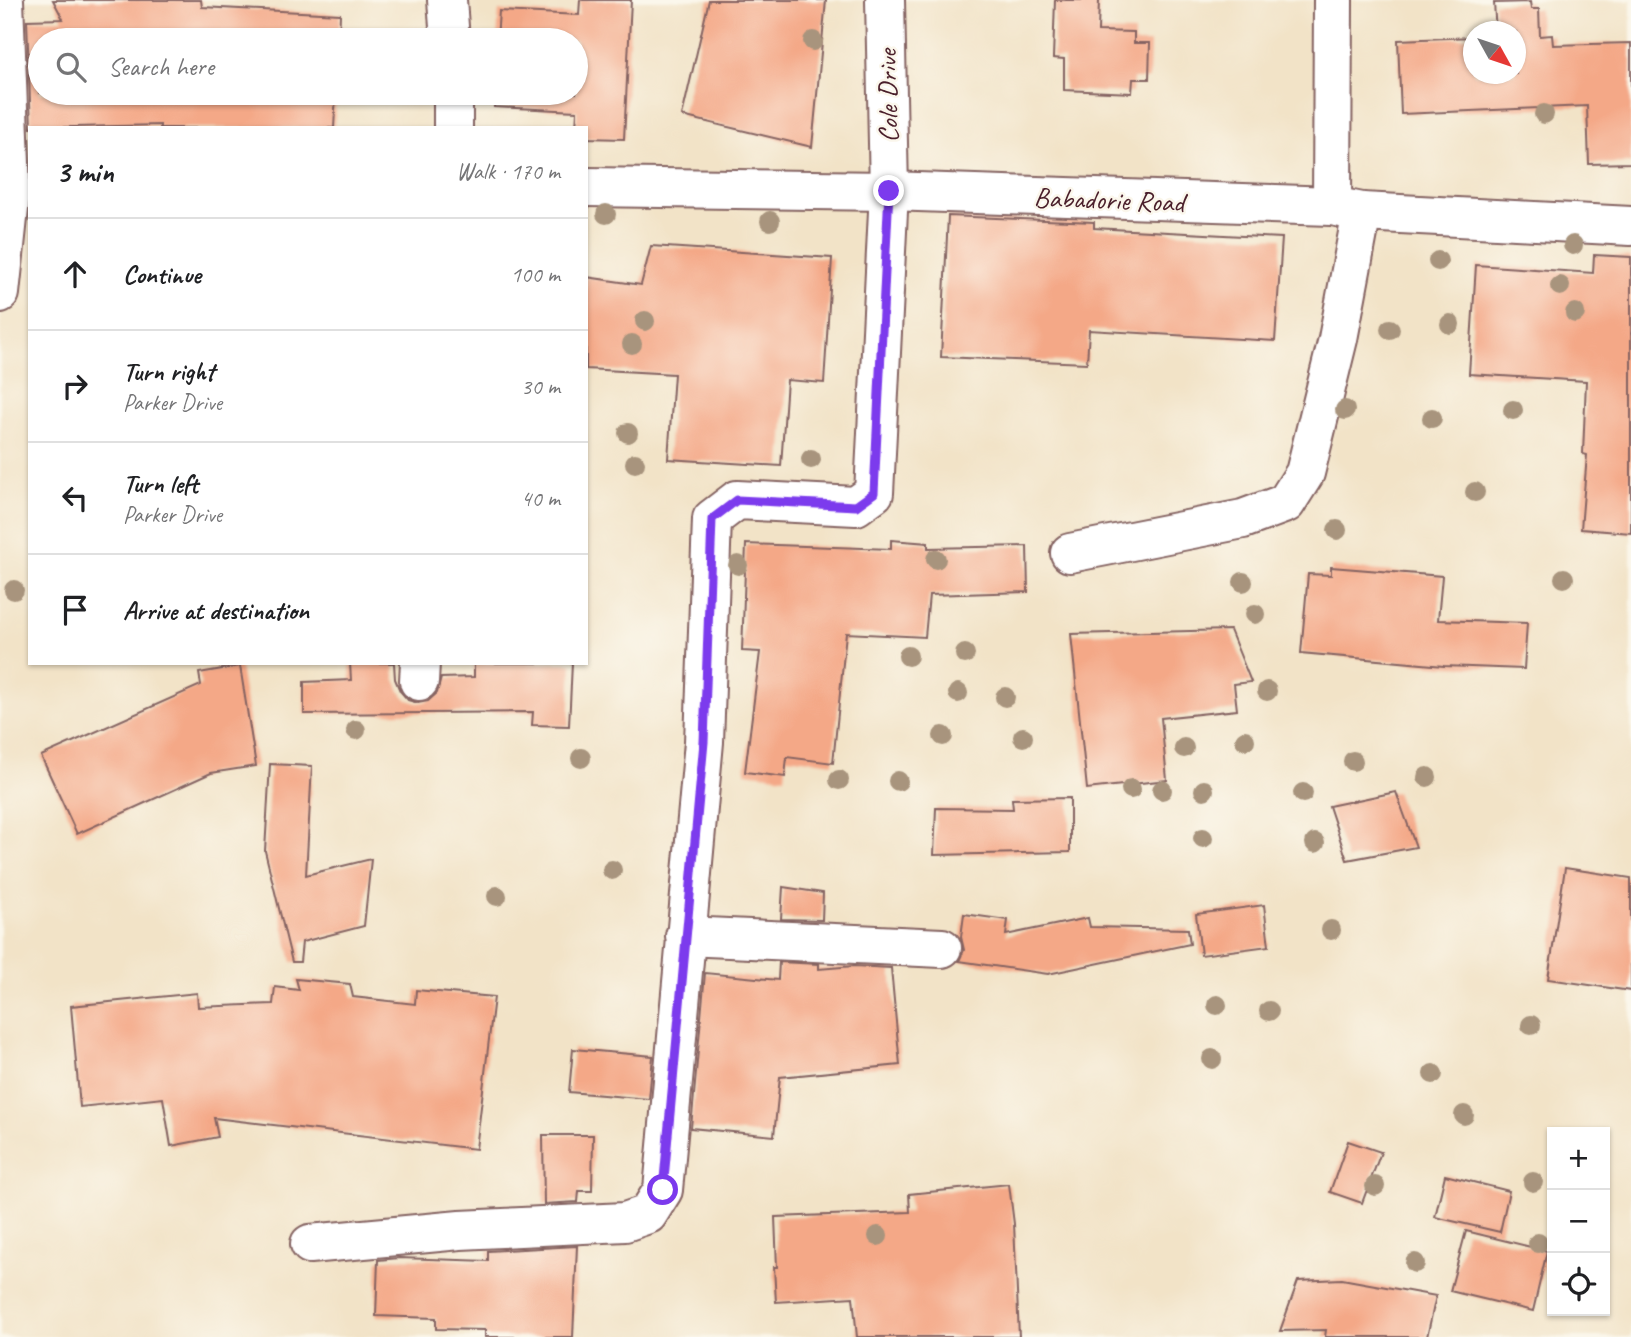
<!DOCTYPE html>
<html lang="en">
<head>
<meta charset="utf-8">
<style>
	:root { --surface:#fff; --page:#f2f2f2; --text:#202124; --muted:#757577; --line:#e0e0e0 }
	body { margin:0; font-family:Caveat,sans-serif; background:var(--page); color:var(--text) }
	.controls { position:absolute; right:21px; bottom:21px; display:grid; overflow:hidden; border-radius:0px; box-shadow:0 2px 5px #0004 }
	.controls button { width:63px; height:63px; display:grid; place-items:center; padding:0; border:0; border-bottom:2px solid var(--line); background:var(--surface); color:var(--text); font:35px sans-serif }
	.compass { position:absolute; left:1463px; top:21px; width:63px; height:63px; border-radius:50%; background:var(--surface); box-shadow:0 2px 5px #0004; rotate:130deg }
	.stop { position:absolute; width:21px; height:21px; margin:-16px; border:5px solid #7c3aed; border-radius:50%; background:#fff }
	.stop.end { background:#7c3aed; border-color:#fff; box-shadow:0 2px 7px #0008 }
	.list { margin:0; padding:0; list-style:none }
	h2 { display:flex; justify-content:space-between; align-items:center; height:91px; margin:0; padding:0 28px; font-size:30px }
	h2 small { font-size:23px; font-weight:400; color:var(--muted) }
	.list li { display:grid; grid-template-columns:46px 1fr auto; gap:21px; align-items:center; box-sizing:border-box; height:112px; padding:0 28px; border-top:2px solid var(--line) }
	.list b { display:block; font-size:26px; white-space:nowrap }
	.list p { margin:0; font-size:23px; white-space:nowrap; color:var(--muted) }
	.list em { font-size:23px; font-style:normal; color:var(--muted) }
	.icon { flex:none; width:38px; height:38px; fill:none; stroke:currentColor; stroke-width:2; stroke-linecap:round; stroke-linejoin:round }
	.map { position:relative; flex:none; width:1631px; height:1337px; overflow:hidden }
	.search { position:absolute; background:var(--surface); box-shadow:0 2px 5px #0004; left:28px; top:28px; width:560px; height:77px; display:flex; align-items:center; gap:18px; box-sizing:border-box; padding:0 24px; border-radius:38px; color:var(--muted); font-size:26px }
	.panel { position:absolute; background:var(--surface); box-shadow:0 2px 5px #0004; left:28px; top:126px; width:560px; height:539px; border-radius:0px }
	.map>svg:first-child { display:block }
	.building { fill:#f4a887 }
	.lines { fill:none; stroke-linecap:round; stroke-linejoin:round }
	.street-casing { stroke:#856462; stroke-width:42 }
	.street { stroke:#fff; stroke-width:38 }
	.tree { fill:#a8947d }
	.route { stroke:#7c3aed; stroke-width:9 }
	.labels { text-anchor:middle; stroke-width:5; stroke-linejoin:round; paint-order:stroke }
	.street-label { font-size:28px; fill:#4a1f2b; stroke:#fbf7ec }
</style>
</head>
<body>
<div class="map">
<svg width="1631" height="1337" viewBox="0 0 1631 1337">
	<rect width="100%" height="100%" fill="#fbf7ec"/>
	<filter id="ink" filterUnits="userSpaceOnUse"><feTurbulence type="fractalNoise" baseFrequency=".0143" numOctaves="2"/><feDisplacementMap in="SourceGraphic" scale="14" xChannelSelector="R" yChannelSelector="G"/><feConvolveMatrix kernelMatrix="1 2 1 2 8 2 1 2 1" color-interpolation-filters="sRGB"/></filter>
	<filter id="wash" filterUnits="userSpaceOnUse"><feTurbulence type="fractalNoise" baseFrequency=".00686" numOctaves="4" result="noise"/><feDisplacementMap in="SourceGraphic" scale="28" xChannelSelector="R" yChannelSelector="G"/><feGaussianBlur stdDeviation="1.57" result="paint"/><feColorMatrix in="noise" values="0 0 0 0 0 0 0 0 0 0 0 0 0 0 0 0 0 1.4 0 .05"/><feComposite in="paint" operator="in"/></filter>
	<g filter="url(#wash)">
		<rect width="100%" height="100%" fill="#f2e3c7"/>
		<g id="blocks">
			<!-- building -->
			<g class="building">
				<polygon points="53,0 201,0 202,7 340,14 339,40 40,40 40,93 336,93 334,128 160,128 160,125 31,128 27,20 63,19"/>
				<polygon points="580,0 631,0 624,139 586,138 586,128 576,128 577,111 494,107 495,93 576,93 576,40 497,40 499,11 579,15"/>
				<polygon points="709,0 826,0 812,147 682,116"/>
				<polygon points="1055,0 1099,0 1098,31 1134,32 1134,43 1150,43 1149,79 1133,79 1132,93 1064,90 1064,59 1053,58"/>
				<polygon points="1530,2 1531,9 1539,9 1540,36 1552,35 1553,45 1631,43 1631,163 1589,164 1587,106 1401,114 1398,40 1474,37 1474,74 1516,74 1516,32 1496,32 1494,3"/>
				<polygon points="948,216 1094,222 1094,228 1282,238 1275,341 1089,330 1087,363 941,357"/>
				<polygon points="651,246 832,258 824,383 787,380 781,466 668,459 674,374 586,369 586,277 641,285"/>
				<polygon points="1594,255 1631,257 1631,533 1581,529 1587,455 1583,454 1586,381 1469,374 1476,265 1593,273"/>
				<polygon points="891,540 928,543 928,548 1027,546 1028,592 929,595 925,637 846,633 833,763 787,757 785,777 745,772 760,652 742,651 746,544 891,549"/>
				<polygon points="1331,567 1442,576 1438,620 1527,623 1524,669 1444,666 1301,653 1308,574 1331,575"/>
				<polygon points="1230,630 1251,682 1234,684 1237,710 1161,718 1167,780 1087,789 1071,634"/>
				<polygon points="350,663 394,663 395,679 400,691 408,700 418,703 428,701 437,693 441,678 474,677 474,663 572,663 569,726 532,725 533,712 304,714 304,682 351,680"/>
				<polygon points="240,666 256,766 211,773 77,834 41,756 201,685 199,673"/>
				<polygon points="270,764 312,766 306,875 371,859 364,926 302,942 300,962 292,962 265,851"/>
				<polygon points="1396,792 1416,847 1347,860 1329,806"/>
				<polygon points="1070,798 1070,852 934,855 936,808 1013,809 1012,799"/>
				<polygon points="1565,868 1631,878 1631,991 1548,979"/>
				<polygon points="783,887 823,893 822,920 781,919"/>
				<polygon points="1264,905 1269,946 1201,955 1196,914"/>
				<polygon points="964,914 1008,920 1006,935 1088,918 1090,927 1188,929 1190,944 1048,974 959,961 964,950 961,937"/>
				<polygon points="779,962 819,964 819,969 854,966 891,968 900,1065 780,1077 774,1136 691,1128 705,973 778,980"/>
				<polygon points="296,979 350,984 353,997 415,1004 416,990 494,997 476,1149 214,1118 218,1137 171,1146 163,1098 80,1107 71,1006 197,993 198,1007 273,1004 275,987 299,990"/>
				<polygon points="573,1049 653,1056 649,1099 569,1092"/>
				<polygon points="543,1135 593,1135 592,1191 579,1191 578,1202 544,1204"/>
				<polygon points="1348,1141 1381,1152 1362,1203 1330,1192"/>
				<polygon points="1445,1175 1509,1191 1500,1232 1435,1217"/>
				<polygon points="1009,1184 1014,1224 1019,1337 857,1337 853,1297 776,1302 774,1267 777,1267 775,1217 910,1212 909,1194"/>
				<polygon points="1466,1231 1547,1251 1533,1311 1450,1291"/>
				<polygon points="577,1246 573,1337 485,1337 485,1330 436,1329 436,1318 376,1316 378,1260 399,1258 488,1261 488,1251"/>
				<polygon points="1342,1279 1436,1296 1427,1337 1325,1337 1326,1330 1280,1331 1298,1281"/>
			</g>
		</g>
	</g>
	<g filter="url(#ink)">
		<use href="#blocks" fill-opacity="0" stroke="#856462" stroke-width="2"/>
		<g class="lines">
			<!-- street casing -->
			<g class="street-casing">
				<g id="street">
					<polyline points="447,0 450,40"/>
					<polyline points="453,93 453,128"/>
					<polyline points="586,187 889,191 1332,206 1362,212 1631,226"/>
					<polyline points="1332,206 1333,0"/>
					<polyline points="0,293 11,190 4,0"/>
					<polyline points="1070,553 1243,519 1286,503 1305,473 1338,339 1362,212"/>
					<polyline points="419,681 420,663"/>
					<polyline points="685,936 942,948"/>
					<polyline points="310,1244 460,1230 625,1222 648,1214 663,1190 704,742 712,519 737,500 856,506 874,493 889,191 885,0"/>
				</g>
			</g>
			<!-- street -->
			<use href="#street" class="street"/>
		</g>
		<!-- trees -->
		<g class="tree">
			<circle cx="813" cy="41" r="10"/>
			<circle cx="1544" cy="114" r="10"/>
			<circle cx="606" cy="214" r="10"/>
			<circle cx="770" cy="221" r="10"/>
			<circle cx="1573" cy="245" r="10"/>
			<circle cx="1438" cy="261" r="10"/>
			<circle cx="1560" cy="286" r="10"/>
			<circle cx="1575" cy="313" r="10"/>
			<circle cx="645" cy="321" r="10"/>
			<circle cx="1450" cy="324" r="10"/>
			<circle cx="1390" cy="329" r="10"/>
			<circle cx="632" cy="344" r="10"/>
			<circle cx="1345" cy="410" r="10"/>
			<circle cx="1513" cy="410" r="10"/>
			<circle cx="1432" cy="418" r="10"/>
			<circle cx="628" cy="433" r="10"/>
			<circle cx="811" cy="459" r="10"/>
			<circle cx="635" cy="463" r="10"/>
			<circle cx="1475" cy="492" r="10"/>
			<circle cx="1337" cy="530" r="10"/>
			<circle cx="936" cy="559" r="10"/>
			<circle cx="738" cy="565" r="10"/>
			<circle cx="1564" cy="578" r="10"/>
			<circle cx="1243" cy="582" r="10"/>
			<circle cx="14" cy="590" r="10"/>
			<circle cx="1255" cy="614" r="10"/>
			<circle cx="965" cy="654" r="10"/>
			<circle cx="908" cy="656" r="10"/>
			<circle cx="1267" cy="691" r="10"/>
			<circle cx="958" cy="693" r="10"/>
			<circle cx="1005" cy="697" r="10"/>
			<circle cx="356" cy="730" r="10"/>
			<circle cx="943" cy="736" r="10"/>
			<circle cx="1023" cy="737" r="10"/>
			<circle cx="1245" cy="740" r="10"/>
			<circle cx="1184" cy="748" r="10"/>
			<circle cx="581" cy="758" r="10"/>
			<circle cx="1353" cy="761" r="10"/>
			<circle cx="1427" cy="777" r="10"/>
			<circle cx="839" cy="780" r="10"/>
			<circle cx="898" cy="781" r="10"/>
			<circle cx="1131" cy="789" r="10"/>
			<circle cx="1162" cy="790" r="10"/>
			<circle cx="1204" cy="790" r="10"/>
			<circle cx="1303" cy="793" r="10"/>
			<circle cx="1203" cy="838" r="10"/>
			<circle cx="1315" cy="843" r="10"/>
			<circle cx="612" cy="870" r="10"/>
			<circle cx="497" cy="896" r="10"/>
			<circle cx="1331" cy="930" r="10"/>
			<circle cx="1217" cy="1005" r="10"/>
			<circle cx="1269" cy="1011" r="10"/>
			<circle cx="1531" cy="1025" r="10"/>
			<circle cx="1212" cy="1059" r="10"/>
			<circle cx="1433" cy="1074" r="10"/>
			<circle cx="1464" cy="1115" r="10"/>
			<circle cx="1533" cy="1182" r="10"/>
			<circle cx="1375" cy="1186" r="10"/>
			<circle cx="878" cy="1236" r="10"/>
			<circle cx="1538" cy="1243" r="10"/>
			<circle cx="1415" cy="1263" r="10"/>
		</g>
	</g>
	<g class="lines" filter="url(#ink)">
		<!-- route -->
		<polyline class="route" points="663,1190 704,742 712,519 737,500 856,506 874,493 889,191"/>
	</g>
	<g class="labels">
		<!-- street labels -->
		<g class="street-label">
			<text transform="translate(887 96) rotate(-91)" y="10">Cole Drive</text>
			<text transform="translate(1109 199) rotate(2)" y="10">Babadorie Road</text>
		</g>
	</g>
</svg>
<div class="controls">
<button>+</button>
<button>−</button>
<button><svg class="icon" aria-label="locate" viewBox="0 0 24 24"><circle cx="12" cy="12" r="6"/><path d="M12 2v4M12 18v4M2 12h4M18 12h4"/></svg></button>
</div>
<svg class="compass" viewBox="-18 -18 36 36"><path d="M0-13l5 13h-10z" fill="#e53935"/><path d="M0 13l5-13h-10z" fill="#757577"/></svg>
<div class="stop" style="left:663px;top:1190px"></div>
<div class="stop end" style="left:889px;top:191px"></div>
<div class="search"><svg class="icon" aria-label="search" viewBox="0 0 24 24"><circle cx="10" cy="10" r="6"/><path d="M15 15l6 6"/></svg>Search here</div>
<section class="panel">
<h2>3 min<small>Walk · 170 m</small></h2>
<ul class="list">
<li><svg class="icon" aria-label="ahead" viewBox="0 0 24 24"><path d="M12 20V5M6 11l6-6 6 6"/></svg><div><b>Continue</b></div><em>100 m</em></li>
<li><svg class="icon" aria-label="right" viewBox="0 0 24 24"><path d="M7 20v-9h11M14 6l5 5-5 5"/></svg><div><b>Turn right</b><p>Parker Drive</p></div><em>30 m</em></li>
<li><svg class="icon" aria-label="left" viewBox="0 0 24 24"><path d="M17 20v-9H6M10 6l-5 5 5 5"/></svg><div><b>Turn left</b><p>Parker Drive</p></div><em>40 m</em></li>
<li><svg class="icon" aria-label="arrive" viewBox="0 0 24 24"><path d="M6 21V4h12l-3 4 3 4H6"/></svg><div><b>Arrive at destination</b></div></li>
</ul>
</section>
</div>
</body>
</html>
